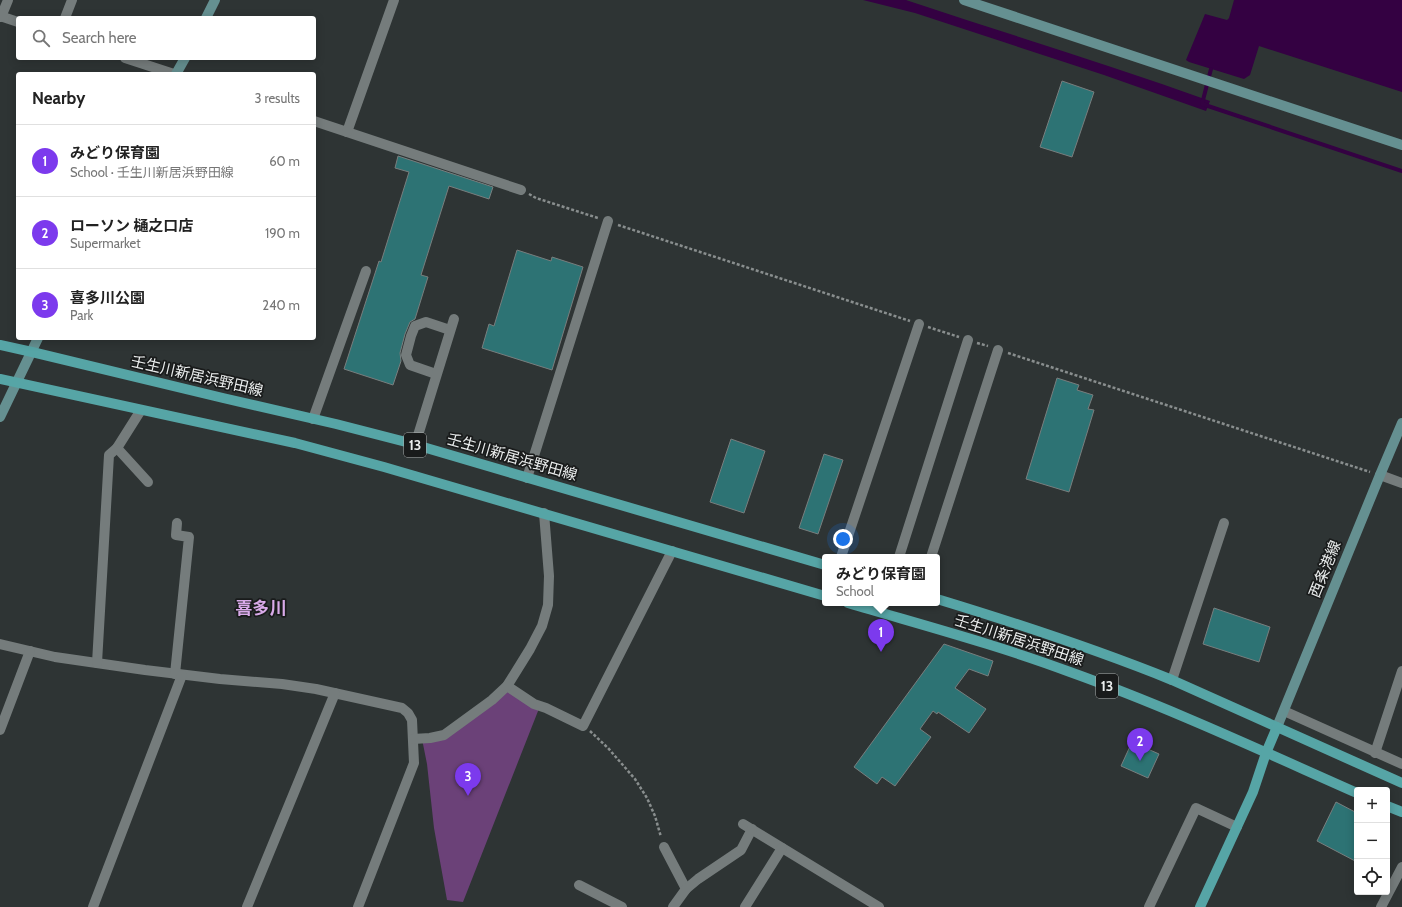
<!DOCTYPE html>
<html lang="en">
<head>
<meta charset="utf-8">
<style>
	:root { --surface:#fff; --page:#f2f2f2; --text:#222; --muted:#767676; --line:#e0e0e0; --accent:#7c3aed }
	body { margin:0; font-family:Cabin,"Noto Sans JP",sans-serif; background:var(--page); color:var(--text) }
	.controls { position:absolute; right:12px; bottom:12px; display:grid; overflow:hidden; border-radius:4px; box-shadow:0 2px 10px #0003 }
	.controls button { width:36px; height:36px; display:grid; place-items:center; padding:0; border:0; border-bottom:1px solid var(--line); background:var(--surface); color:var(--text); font:20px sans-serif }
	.you { position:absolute; left:843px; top:539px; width:14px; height:14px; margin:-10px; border:3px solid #fff; border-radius:50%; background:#1a73e8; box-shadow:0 0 0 6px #1a73e833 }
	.badge { display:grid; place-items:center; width:26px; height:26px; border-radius:50%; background:var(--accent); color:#fff; font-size:13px; font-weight:700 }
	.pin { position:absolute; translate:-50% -33px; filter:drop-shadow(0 1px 2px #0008) }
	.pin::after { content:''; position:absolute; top:21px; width:14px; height:12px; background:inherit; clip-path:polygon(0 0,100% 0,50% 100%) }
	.popup { position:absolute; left:822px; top:554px; width:118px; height:52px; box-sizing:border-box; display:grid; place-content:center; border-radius:4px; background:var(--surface); filter:drop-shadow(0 1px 3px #0005); font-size:13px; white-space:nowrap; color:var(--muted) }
	.popup b { font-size:15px; color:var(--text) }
	.popup::after { content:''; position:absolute; left:50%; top:100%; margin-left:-8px; border:8px solid transparent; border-top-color:var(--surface) }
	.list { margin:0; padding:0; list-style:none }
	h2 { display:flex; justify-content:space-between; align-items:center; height:52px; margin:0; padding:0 16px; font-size:17px }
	h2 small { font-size:13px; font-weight:400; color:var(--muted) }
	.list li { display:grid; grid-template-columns:26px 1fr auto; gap:12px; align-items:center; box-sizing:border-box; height:72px; padding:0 16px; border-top:1px solid var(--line) }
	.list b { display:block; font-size:15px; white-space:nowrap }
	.list p { margin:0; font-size:13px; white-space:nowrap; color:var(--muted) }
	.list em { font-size:13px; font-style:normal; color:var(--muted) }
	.icon { flex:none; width:22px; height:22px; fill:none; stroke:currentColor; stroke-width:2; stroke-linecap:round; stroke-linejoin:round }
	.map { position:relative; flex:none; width:1402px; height:907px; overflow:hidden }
	.search { position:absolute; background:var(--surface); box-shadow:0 2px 10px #0003; left:16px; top:16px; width:300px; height:44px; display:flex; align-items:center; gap:10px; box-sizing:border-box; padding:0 14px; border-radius:4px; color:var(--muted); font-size:15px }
	.panel { position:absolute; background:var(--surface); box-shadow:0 2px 10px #0003; left:16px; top:72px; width:300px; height:268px; border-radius:4px }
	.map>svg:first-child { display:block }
	.green { fill:#6b4178 }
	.water { fill:#340142 }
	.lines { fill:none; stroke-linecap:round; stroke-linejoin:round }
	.stream { stroke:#340142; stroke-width:4 }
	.building { fill:#2d7374; stroke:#787e7e }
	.path { stroke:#898e8e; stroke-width:2.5; stroke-dasharray:3 2; stroke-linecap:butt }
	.street { stroke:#757c7c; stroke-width:10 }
	.secondary { stroke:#659091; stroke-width:10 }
	.primary { stroke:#56a5a6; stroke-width:10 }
	.labels { text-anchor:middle; stroke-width:3.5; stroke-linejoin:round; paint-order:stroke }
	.shield { fill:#191b1b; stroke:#abaeae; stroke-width:1 }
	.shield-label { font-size:14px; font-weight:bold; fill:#eaeded }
	.street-label { font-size:15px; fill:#eaeded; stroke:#191b1b }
	.quarter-label { font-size:17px; font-weight:bold; fill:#d9aae9; stroke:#191b1b }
</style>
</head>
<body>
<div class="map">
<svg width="1402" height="907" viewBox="0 0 1402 907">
	<rect width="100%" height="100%" fill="#2e3434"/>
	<!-- green -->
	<polygon class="green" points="507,686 540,706 463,902 447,900 434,828 427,764 422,739 444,735"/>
	<!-- water -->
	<g class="water">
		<path d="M863 0H906L915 3C1014 36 1113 66 1210 101L1206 111 1104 75 915 13Z"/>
		<polygon points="1234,0 1402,0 1402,92 1259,46 1250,75 1244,79 1189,62 1186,60 1205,14 1227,20 1229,18"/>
	</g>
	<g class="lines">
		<!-- stream -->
		<polyline class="stream" points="1211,69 1202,104 1402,171"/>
	</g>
	<!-- building -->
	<g class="building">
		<polygon points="1062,81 1094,92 1072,157 1040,147"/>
		<polygon points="398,156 493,187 489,199 449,186 421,275 428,277 415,319 410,322 405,334 400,353 401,361 393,385 344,369 379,261 381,262 409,172 395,168"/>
		<polygon points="517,250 551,261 552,257 583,267 552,370 482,348 489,324 494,326"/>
		<polygon points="1057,378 1079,385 1077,390 1093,395 1088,409 1094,410 1069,492 1026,479"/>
		<polygon points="731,439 765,451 744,513 710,502"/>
		<polygon points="824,454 843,460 818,534 799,528"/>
		<polygon points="1214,608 1270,627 1259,662 1203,644"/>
		<polygon points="944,644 993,661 988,676 969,669 955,688 986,709 969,733 938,712 937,714 933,711 920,729 931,737 895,786 882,777 877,784 854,767"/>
		<polygon points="1132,742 1159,754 1148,778 1121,766"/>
		<polygon points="1336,802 1357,813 1357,862 1317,841"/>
	</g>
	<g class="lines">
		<!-- path -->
		<g class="path">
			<polyline points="529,194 536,198 598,218"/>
			<polyline points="618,225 910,321"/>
			<polyline points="928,327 959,337"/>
			<polyline points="977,343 988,346"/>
			<polyline points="1008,353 1370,472"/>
			<polyline points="590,731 608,748 635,779 647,798 655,816 661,837"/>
		</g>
		<!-- street -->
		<g class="street">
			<polyline points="0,16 18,22"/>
			<polyline points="1,17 8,0"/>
			<polyline points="65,18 72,0"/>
			<polyline points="125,58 174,74"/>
			<polyline points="314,121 521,190"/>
			<polyline points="347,132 394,0"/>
			<polyline points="436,374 410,365 406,355 411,336 415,326 426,322 450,330"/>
			<polyline points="313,419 366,271"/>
			<polyline points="415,445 454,319"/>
			<polyline points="117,448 148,482"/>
			<polyline points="1380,475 1402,483"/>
			<polyline points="527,478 608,221"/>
			<polyline points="841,557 919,324"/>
			<polyline points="899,557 968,340"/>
			<polyline points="931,557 998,350"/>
			<polyline points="0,644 55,657 145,670 220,679 282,684 316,689 402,708 408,713 412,720 414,763 358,907"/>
			<polyline points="97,663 109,455 117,448 141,410"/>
			<polyline points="175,674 189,537 176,535 177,523"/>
			<polyline points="1172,680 1224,523"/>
			<polyline points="507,686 534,704 546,708 583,726 672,551"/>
			<polyline points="1284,711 1402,764"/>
			<polyline points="0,730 30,651"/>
			<polyline points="413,739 430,738 444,735 492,700 507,686 530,649 542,626 548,605 549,576 544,513"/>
			<polyline points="1375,753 1402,671"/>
			<polyline points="743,824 879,907"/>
			<polyline points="664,847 686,889"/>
			<polyline points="579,885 622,907"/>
			<polyline points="93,907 182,675"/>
			<polyline points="247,907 335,693"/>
			<polyline points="673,907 686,889 698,879 741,850 752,829"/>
			<polyline points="745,907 782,848"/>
			<polyline points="1149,907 1196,808 1237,827"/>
			<polyline points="1381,907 1402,867"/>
		</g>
		<!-- secondary -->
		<g class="secondary">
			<polyline points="964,0 1402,145"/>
			<polyline points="206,18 215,0"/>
			<polyline points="176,74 185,58"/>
			<polyline points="0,417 38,338"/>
			<polyline points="1277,727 1380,475 1402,423"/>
		</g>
		<!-- primary -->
		<g class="primary">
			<polyline points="0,345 32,352 223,398 336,424 406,442 825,565"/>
			<polyline points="0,379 295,443 384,467 825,596"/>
			<path d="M937 599C1016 623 1095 649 1172 680L1402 783"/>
			<path d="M848 603C922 625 998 645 1070 672 1168 707 1262 751 1357 793"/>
			<polyline points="1387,806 1402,812"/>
			<polyline points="1200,907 1253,792 1266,753 1277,727"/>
		</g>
	</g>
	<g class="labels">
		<!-- shield labels -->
		<g class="shield">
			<rect x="404" y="433" width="22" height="24" rx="3"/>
			<rect x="1096" y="674" width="22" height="24" rx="3"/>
		</g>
		<g class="shield-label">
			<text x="415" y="450">13</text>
			<text x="1107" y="691">13</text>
		</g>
		<!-- street labels -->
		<g class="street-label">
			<text transform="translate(197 376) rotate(13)" y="5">壬生川新居浜野田線</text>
			<text transform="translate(512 457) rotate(16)" y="5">壬生川新居浜野田線</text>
			<text transform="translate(1325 569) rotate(-68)" y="5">西条港線</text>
			<text transform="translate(1019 640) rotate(18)" y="5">壬生川新居浜野田線</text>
		</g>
		<!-- quarter labels -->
		<g class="quarter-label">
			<text x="261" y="614">喜多川</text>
		</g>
	</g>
</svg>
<div class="controls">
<button>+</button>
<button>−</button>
<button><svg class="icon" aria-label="locate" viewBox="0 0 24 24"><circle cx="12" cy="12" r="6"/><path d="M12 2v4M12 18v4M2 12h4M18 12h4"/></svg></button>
</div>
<div class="you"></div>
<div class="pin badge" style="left:881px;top:652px">1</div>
<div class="popup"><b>みどり保育園</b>School</div>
<div class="pin badge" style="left:1140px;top:761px">2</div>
<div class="pin badge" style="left:468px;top:796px">3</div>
<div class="search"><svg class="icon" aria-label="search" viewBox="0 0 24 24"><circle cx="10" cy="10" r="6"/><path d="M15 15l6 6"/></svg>Search here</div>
<section class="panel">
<h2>Nearby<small>3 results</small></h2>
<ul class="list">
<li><span class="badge">1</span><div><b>みどり保育園</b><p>School · 壬生川新居浜野田線</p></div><em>60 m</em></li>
<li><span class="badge">2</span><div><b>ローソン 樋之口店</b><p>Supermarket</p></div><em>190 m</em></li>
<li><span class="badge">3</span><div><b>喜多川公園</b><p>Park</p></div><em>240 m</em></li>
</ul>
</section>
</div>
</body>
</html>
